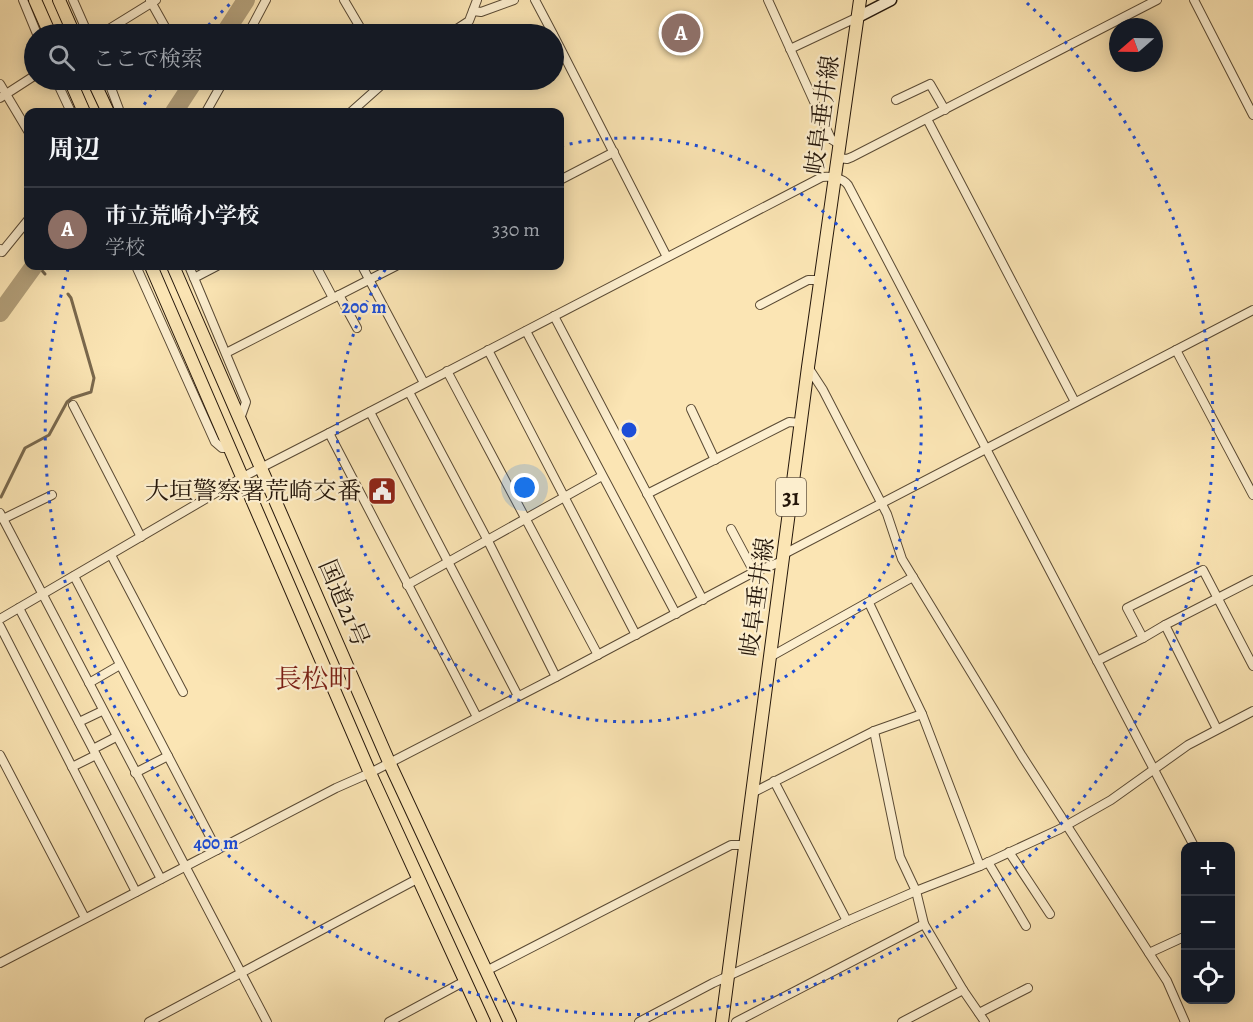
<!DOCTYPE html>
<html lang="ja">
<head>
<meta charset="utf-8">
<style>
	:root { --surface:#171b24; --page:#20242c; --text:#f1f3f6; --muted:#9ea1a6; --line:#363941; --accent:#db2777 }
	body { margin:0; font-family:Alegreya,"Noto Serif JP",serif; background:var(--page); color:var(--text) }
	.controls { position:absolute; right:18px; bottom:18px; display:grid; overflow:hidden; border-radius:12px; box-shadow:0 3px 15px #0003 }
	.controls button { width:54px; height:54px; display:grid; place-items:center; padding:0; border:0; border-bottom:2px solid var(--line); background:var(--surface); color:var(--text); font:30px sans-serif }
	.compass { position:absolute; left:1109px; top:18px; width:54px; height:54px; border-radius:50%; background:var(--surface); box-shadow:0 3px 15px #0003; rotate:250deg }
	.you { position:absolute; left:525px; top:488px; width:21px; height:21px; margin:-15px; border:4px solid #fff; border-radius:50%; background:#1a73e8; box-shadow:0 0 0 9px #1a73e833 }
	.badge { display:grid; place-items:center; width:39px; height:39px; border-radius:50%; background:var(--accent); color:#fff; font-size:20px; font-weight:700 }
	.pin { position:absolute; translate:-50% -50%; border:3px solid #fff; box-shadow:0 2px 6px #0006 }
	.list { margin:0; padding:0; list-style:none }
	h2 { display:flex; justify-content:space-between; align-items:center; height:78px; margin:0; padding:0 24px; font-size:26px }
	h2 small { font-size:20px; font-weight:400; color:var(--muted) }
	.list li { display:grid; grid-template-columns:39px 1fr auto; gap:18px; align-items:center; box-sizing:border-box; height:84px; padding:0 24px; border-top:2px solid var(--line) }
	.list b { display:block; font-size:22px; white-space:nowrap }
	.list p { margin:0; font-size:20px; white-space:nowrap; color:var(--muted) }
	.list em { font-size:20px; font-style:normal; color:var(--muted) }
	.icon { flex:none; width:33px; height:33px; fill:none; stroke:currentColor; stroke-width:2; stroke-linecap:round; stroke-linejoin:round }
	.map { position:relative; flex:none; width:1253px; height:1022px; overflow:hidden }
	.search { position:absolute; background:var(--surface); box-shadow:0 3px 15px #0003; left:24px; top:24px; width:540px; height:66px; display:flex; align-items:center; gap:15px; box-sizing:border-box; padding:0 21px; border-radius:33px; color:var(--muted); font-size:22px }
	.panel { position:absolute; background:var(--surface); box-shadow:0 3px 15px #0003; left:24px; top:108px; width:540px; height:162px; border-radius:12px }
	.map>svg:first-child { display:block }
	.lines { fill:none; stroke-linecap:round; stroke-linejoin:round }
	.stream { stroke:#79684d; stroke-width:3 }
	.river { stroke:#b29f7a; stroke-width:18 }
	.minor-casing { stroke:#5a4a34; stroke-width:10 }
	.secondary-casing { stroke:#24160a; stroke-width:13 }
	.primary-casing { stroke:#24160a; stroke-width:14 }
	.trunk-casing { stroke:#24160a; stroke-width:14 }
	.minor { stroke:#fceece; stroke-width:8 }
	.secondary { stroke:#fceece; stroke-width:10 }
	.primary { stroke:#fbe5b4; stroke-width:12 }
	.trunk { stroke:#fbe5b4; stroke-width:12 }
	.ring { fill:none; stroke:#1d4ed8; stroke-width:3; stroke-dasharray:3 6 }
	.labels { text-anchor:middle; stroke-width:4.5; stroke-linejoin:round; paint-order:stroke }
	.shield { fill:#fceece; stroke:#655745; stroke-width:1.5 }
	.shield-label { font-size:22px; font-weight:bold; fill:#24160a }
	.street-label { font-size:24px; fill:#24160a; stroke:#fceece }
	.poi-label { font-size:24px; fill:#24160a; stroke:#fceece; text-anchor:end }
	.quarter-label { font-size:27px; fill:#7a1f14; stroke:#fceece }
	.centre { fill:#1d4ed8; stroke:#fceece; stroke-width:3 }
	.ring-label { font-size:18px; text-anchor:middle; font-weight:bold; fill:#1d4ed8; stroke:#fceece; stroke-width:4.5; stroke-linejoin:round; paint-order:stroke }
</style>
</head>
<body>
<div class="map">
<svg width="1253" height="1022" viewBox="0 0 1253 1022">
	<rect width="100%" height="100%" fill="#fbe5b4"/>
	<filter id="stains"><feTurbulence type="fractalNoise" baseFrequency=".00333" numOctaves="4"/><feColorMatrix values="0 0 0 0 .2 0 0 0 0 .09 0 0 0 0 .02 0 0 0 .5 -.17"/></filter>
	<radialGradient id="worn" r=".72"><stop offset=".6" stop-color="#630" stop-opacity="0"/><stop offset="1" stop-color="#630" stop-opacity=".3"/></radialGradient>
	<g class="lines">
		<!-- stream -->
		<g class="stream">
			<polyline points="38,266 45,274"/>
			<polyline points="1,497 25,448 49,435 67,402 72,398 91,392 94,378 71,298 68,294"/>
		</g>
		<!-- river -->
		<g class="river">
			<polyline points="224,34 246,0"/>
			<polyline points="174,112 195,80"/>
			<polyline points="0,313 34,266"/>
		</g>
		<!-- minor casing -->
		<g class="minor-casing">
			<g id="minor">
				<polyline points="23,0 37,34"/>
				<polyline points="73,0 88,34"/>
				<polyline points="150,0 169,34"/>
				<polyline points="344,0 364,34"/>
				<polyline points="535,0 553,34"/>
				<polyline points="768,0 831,139 839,144"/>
				<polyline points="1194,0 1253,115"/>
				<polyline points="473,11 481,12 514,0"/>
				<polyline points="101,34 156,0"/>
				<polyline points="248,34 266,0"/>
				<polyline points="449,34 469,21 477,0"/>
				<polyline points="554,36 667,257"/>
				<polyline points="790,49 858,17"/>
				<polyline points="56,80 71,112"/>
				<polyline points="108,80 120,112"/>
				<polyline points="0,84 28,131"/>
				<polyline points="0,98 34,76"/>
				<polyline points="896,100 930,84 945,110"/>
				<polyline points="206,112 224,80"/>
				<polyline points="351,112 387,80"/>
				<polyline points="927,119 1075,402"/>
				<polyline points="838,158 847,159 852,157 1157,0"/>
				<polyline points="560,180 614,152"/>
				<polyline points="0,249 2,252 28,220"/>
				<polyline points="136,266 215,442 222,448 229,448"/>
				<polyline points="189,266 246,402 240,419"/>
				<polyline points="316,266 333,298"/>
				<polyline points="362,266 424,383"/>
				<polyline points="194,278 217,266"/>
				<polyline points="339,295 357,328"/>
				<polyline points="760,305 808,280 820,280"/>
				<polyline points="554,316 703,600"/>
				<polyline points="526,331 676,614"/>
				<polyline points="488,350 636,635"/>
				<polyline points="1176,350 1253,495"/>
				<polyline points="226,353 396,266"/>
				<polyline points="808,367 823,390 887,514 902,559 1022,756 1167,981 1185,1022"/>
				<polyline points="447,371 598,655"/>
				<polyline points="409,392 487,539 556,677"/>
				<polyline points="73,405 141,537"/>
				<polyline points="691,409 715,460"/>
				<polyline points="370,412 518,696"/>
				<polyline points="329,433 477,717"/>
				<polyline points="647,494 789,422 801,423"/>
				<polyline points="0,513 267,1022"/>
				<polyline points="3,519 52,495"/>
				<polyline points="731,529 754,572"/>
				<polyline points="784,554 1253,310"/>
				<polyline points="111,555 183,692"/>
				<polyline points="74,576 217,850"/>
				<polyline points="407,585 602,476"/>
				<polyline points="869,603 922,714 980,866"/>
				<polyline points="19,608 161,879"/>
				<path d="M0 619 243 477 329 433 822 177C831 176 843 178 848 185L1194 846"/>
				<polyline points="1165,625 1253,580"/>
				<polyline points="0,626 136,892"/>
				<polyline points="1143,638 1165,625 1217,729"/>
				<polyline points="770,657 913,577"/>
				<polyline points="1097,661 1143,638 1127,608 1203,570 1253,666"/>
				<polyline points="89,683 120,665"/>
				<polyline points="79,722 102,711"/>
				<polyline points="93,749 116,737"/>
				<polyline points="0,755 85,918"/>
				<polyline points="72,767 96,755"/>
				<polyline points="135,773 168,756"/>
				<polyline points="774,781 847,921"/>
				<polyline points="752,793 874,731 922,714"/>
				<polyline points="1009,852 1050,914"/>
				<polyline points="988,862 1026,926"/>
				<polyline points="1149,953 1186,936"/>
				<polyline points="0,963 336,788 370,773 556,677 754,572 783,561"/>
				<polyline points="486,971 731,845 745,845"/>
				<polyline points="963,990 985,1022"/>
				<polyline points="979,1013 1028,988"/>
				<polyline points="149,1022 419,878"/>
				<polyline points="389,1022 465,981"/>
				<polyline points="639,1022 713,983 847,921 916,891 980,866 1060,829 1111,800 1188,745 1253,711"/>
				<polyline points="736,1022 924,924 916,891 900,857 874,731"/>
				<polyline points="902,1022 963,990 924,924"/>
			</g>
		</g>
		<!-- secondary casing -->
		<g class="secondary-casing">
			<polyline id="secondary" points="858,17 891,0"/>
		</g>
		<!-- primary casing -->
		<g class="primary-casing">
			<polyline id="primary" points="722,1022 808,367 860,0"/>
		</g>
		<!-- trunk casing -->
		<g class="trunk-casing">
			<g id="trunk">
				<polyline points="35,0 50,34"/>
				<polyline points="59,0 74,34"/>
				<polyline points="70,80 84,112"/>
				<polyline points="93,80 108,112"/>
				<polyline points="151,266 370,773 484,1022"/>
				<polyline points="173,266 389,762 510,1022"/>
			</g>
		</g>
		<!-- minor -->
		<use href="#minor" class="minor"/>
		<!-- secondary -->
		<use href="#secondary" class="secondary"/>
		<!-- primary -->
		<use href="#primary" class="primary"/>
		<!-- trunk -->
		<use href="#trunk" class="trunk"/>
	</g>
	<!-- distance rings -->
	<g class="ring">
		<path d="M561 146A292 292 0 1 1 387 267"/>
		<path d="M139 112A584 584 0 0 1 160 83M202 32A584 584 0 0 1 231 3M1027 3A584 584 0 1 1 68 269"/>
	</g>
	<!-- icons -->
	<defs>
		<g id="civic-square" transform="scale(1.5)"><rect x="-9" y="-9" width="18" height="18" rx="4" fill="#8f2418" stroke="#fceece"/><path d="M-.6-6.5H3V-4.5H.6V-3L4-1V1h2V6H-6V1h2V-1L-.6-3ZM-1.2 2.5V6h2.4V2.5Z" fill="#fff"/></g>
	</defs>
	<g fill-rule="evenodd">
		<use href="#civic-square" x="382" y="491"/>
	</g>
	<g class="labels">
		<!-- shield labels -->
		<rect class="shield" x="776" y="478" width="30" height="38" rx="4.5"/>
		<g class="shield-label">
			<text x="791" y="505">31</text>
		</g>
		<!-- street labels -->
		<g class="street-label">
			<text transform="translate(822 115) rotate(-82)" y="8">岐阜垂井線</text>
			<text transform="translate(757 597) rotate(-82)" y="8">岐阜垂井線</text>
			<text transform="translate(344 603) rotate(67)" y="8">国道21号</text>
		</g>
		<!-- poi labels -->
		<g class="poi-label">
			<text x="361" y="499">大垣警察署荒崎交番</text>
		</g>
		<!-- quarter labels -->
		<g class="quarter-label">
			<text x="315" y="688">長松町</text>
		</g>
	</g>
	<circle cx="629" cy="430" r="9" class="centre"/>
	<g class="ring-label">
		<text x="364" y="313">200 m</text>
		<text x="216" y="849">400 m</text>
	</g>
	<rect width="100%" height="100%" filter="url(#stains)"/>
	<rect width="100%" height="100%" fill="url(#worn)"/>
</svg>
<div class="controls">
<button>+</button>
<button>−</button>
<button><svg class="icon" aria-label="locate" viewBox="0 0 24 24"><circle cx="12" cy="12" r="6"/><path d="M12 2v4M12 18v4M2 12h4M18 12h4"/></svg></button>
</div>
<svg class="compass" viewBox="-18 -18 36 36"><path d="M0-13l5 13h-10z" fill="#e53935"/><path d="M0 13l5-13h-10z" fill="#9ea1a6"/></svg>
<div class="you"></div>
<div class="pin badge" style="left:681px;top:33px;background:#8d6e63">A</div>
<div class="search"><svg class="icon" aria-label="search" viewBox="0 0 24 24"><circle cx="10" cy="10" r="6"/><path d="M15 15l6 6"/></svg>ここで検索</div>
<section class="panel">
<h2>周辺<small></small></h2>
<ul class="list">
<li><span class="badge" style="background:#8d6e63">A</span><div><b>市立荒崎小学校</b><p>学校</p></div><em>330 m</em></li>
</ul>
</section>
</div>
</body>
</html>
